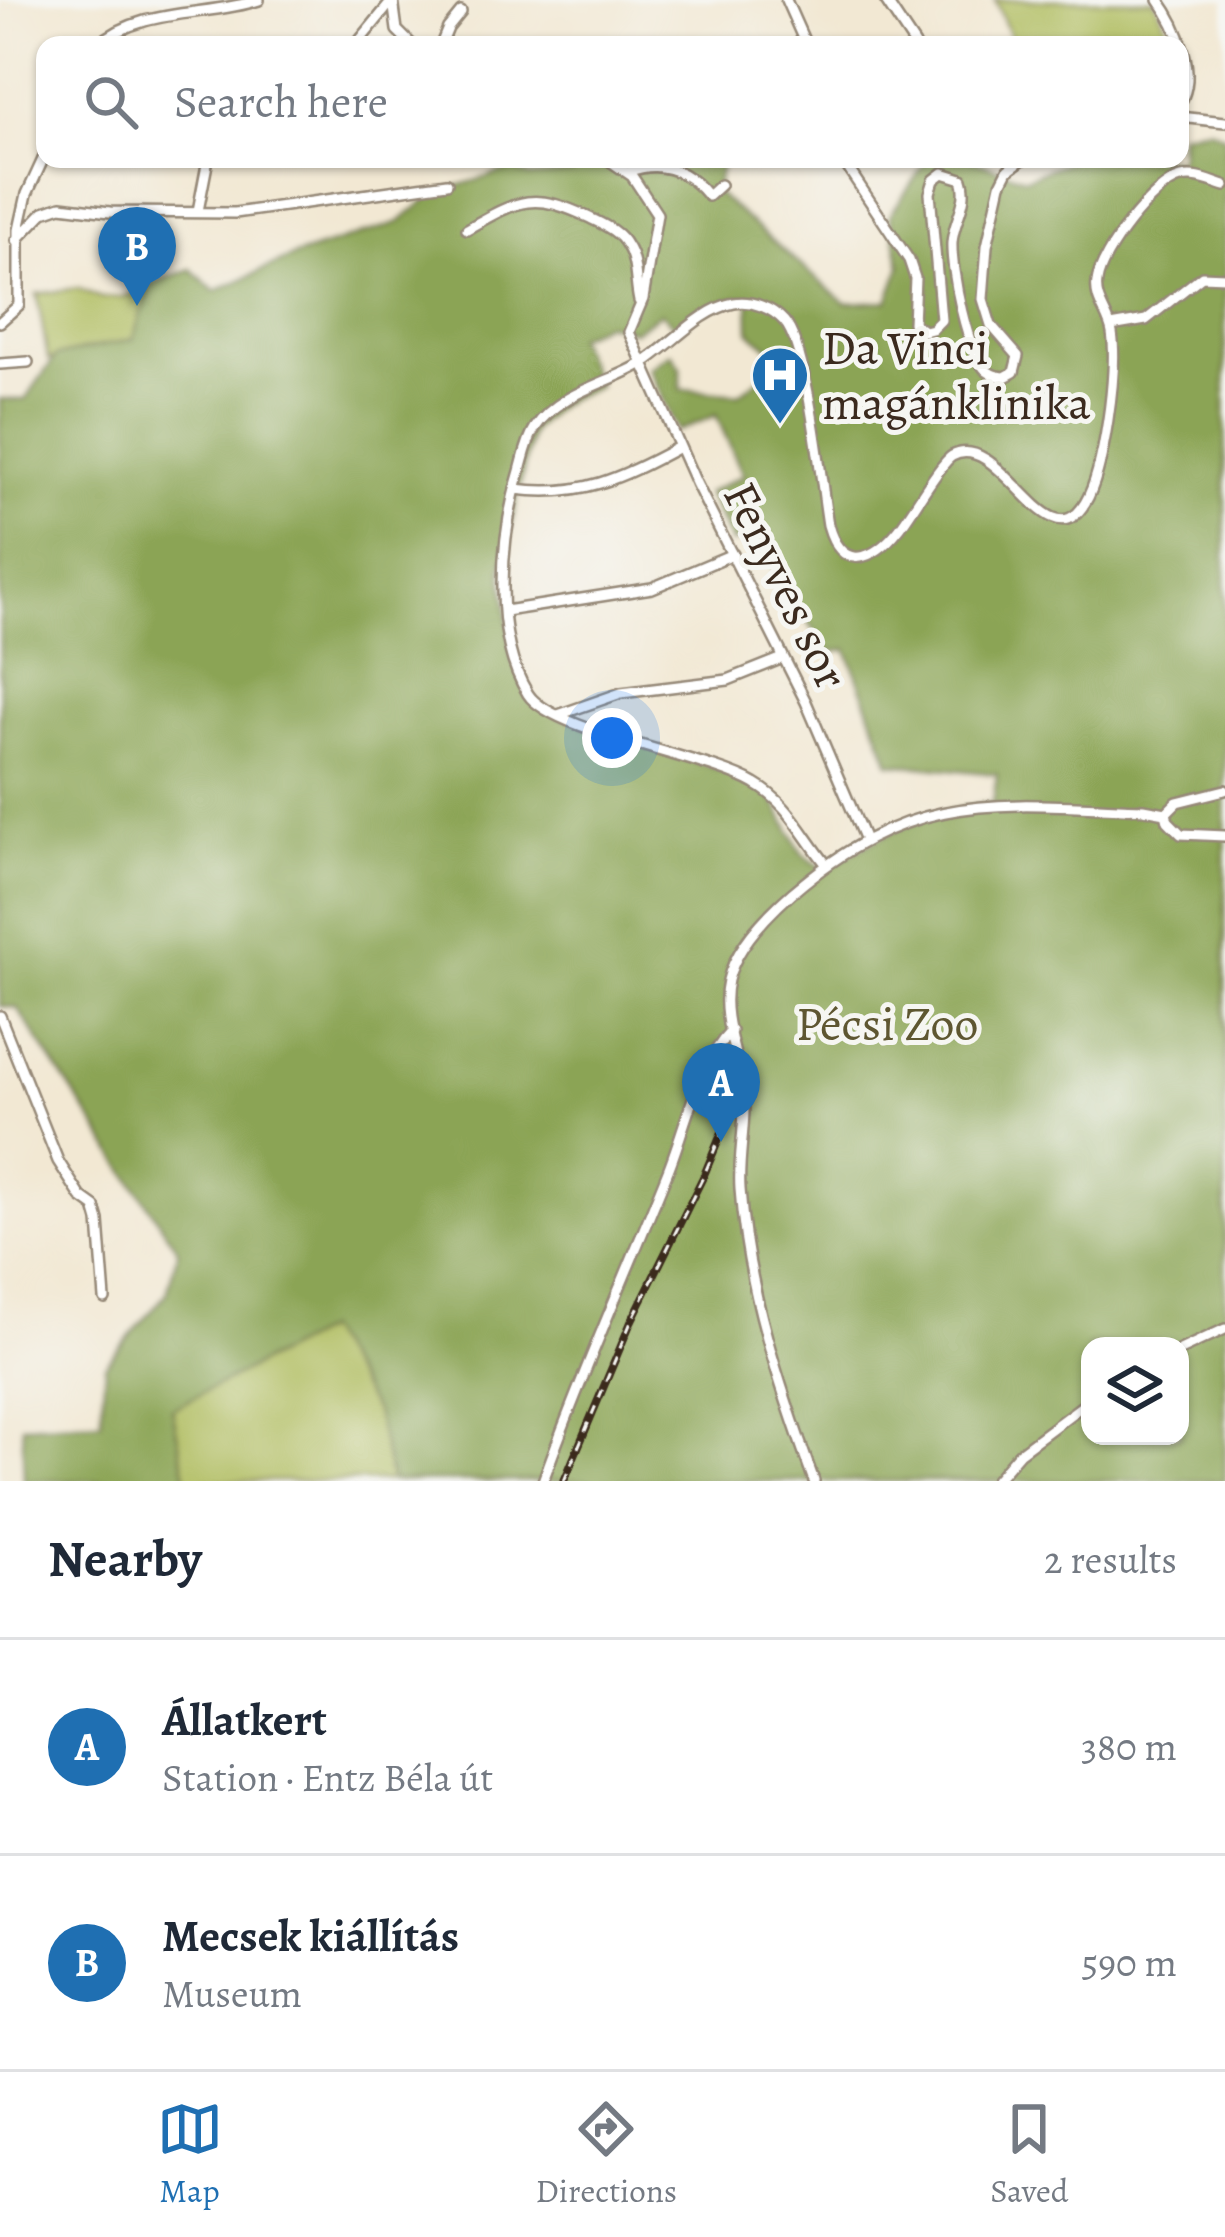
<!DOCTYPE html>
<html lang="en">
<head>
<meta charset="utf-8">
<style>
	:root { --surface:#fff; --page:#f6f6f7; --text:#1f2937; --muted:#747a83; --line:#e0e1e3; --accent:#1f6fb2 }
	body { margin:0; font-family:Alegreya,serif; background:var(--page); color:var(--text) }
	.controls { position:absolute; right:36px; bottom:36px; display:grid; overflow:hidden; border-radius:24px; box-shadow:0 3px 9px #0004 }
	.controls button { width:108px; height:108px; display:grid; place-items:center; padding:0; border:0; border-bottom:3px solid var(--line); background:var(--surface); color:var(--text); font:60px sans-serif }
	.you { position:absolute; left:612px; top:738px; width:42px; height:42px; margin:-30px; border:9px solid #fff; border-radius:50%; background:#1a73e8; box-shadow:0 0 0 18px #1a73e833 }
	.badge { display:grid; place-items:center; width:78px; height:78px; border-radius:50%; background:var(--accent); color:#fff; font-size:39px; font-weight:700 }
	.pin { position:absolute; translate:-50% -99px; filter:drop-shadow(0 3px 6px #0008) }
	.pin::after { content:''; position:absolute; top:63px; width:42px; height:36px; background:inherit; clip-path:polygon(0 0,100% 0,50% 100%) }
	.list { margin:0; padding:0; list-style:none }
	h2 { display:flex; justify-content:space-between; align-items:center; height:156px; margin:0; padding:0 48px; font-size:51px }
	h2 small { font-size:39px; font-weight:400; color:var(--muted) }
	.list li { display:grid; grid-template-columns:78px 1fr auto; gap:36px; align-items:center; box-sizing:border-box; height:216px; padding:0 48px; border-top:3px solid var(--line) }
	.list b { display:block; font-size:45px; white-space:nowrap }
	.list p { margin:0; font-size:39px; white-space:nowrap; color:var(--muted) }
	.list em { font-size:39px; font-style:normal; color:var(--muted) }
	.icon { flex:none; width:66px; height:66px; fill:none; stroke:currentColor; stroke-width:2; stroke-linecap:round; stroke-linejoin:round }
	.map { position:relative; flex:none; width:1225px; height:1481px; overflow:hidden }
	.search { position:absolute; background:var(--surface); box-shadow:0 3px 9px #0004; left:36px; right:36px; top:36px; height:132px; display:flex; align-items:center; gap:30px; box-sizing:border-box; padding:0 42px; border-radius:24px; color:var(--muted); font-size:45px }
	.sheet { height:588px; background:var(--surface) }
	nav { display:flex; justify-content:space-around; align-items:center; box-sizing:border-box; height:168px; border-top:3px solid var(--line); background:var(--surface); font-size:33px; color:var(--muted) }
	nav a { display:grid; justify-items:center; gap:6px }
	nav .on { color:var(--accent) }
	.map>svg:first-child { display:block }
	.green { fill:#afbc5d; stroke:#75733e; stroke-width:3 }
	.forest { fill:#8ba454; stroke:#636739; stroke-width:3; fill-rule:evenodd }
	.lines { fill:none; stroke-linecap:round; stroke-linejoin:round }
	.minor-casing { stroke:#968978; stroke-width:14 }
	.minor { stroke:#fff; stroke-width:9 }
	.rail-casing { stroke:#3b2a1e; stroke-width:8 }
	.rail { stroke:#f6f6f2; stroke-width:3; stroke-dasharray:9; stroke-linecap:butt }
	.labels { text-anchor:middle; stroke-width:10; stroke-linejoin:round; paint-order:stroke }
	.poi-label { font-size:48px; fill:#3b2a1e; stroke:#f6f6f2; text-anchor:start }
	.street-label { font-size:48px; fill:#3b2a1e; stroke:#f6f6f2 }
	.park-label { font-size:48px; fill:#5e5631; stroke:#f6f6f2 }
</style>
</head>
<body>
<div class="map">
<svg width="1225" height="1481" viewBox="0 0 1225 1481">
	<rect width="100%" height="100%" fill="#f6f6f2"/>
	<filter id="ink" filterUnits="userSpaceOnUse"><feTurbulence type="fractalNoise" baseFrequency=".00833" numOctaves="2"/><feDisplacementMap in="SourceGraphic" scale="24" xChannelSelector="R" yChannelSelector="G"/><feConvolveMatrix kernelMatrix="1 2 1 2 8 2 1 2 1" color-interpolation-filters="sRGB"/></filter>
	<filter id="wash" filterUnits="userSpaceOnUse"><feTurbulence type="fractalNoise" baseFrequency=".004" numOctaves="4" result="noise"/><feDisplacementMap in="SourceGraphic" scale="48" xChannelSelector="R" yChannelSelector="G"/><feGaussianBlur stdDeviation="2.7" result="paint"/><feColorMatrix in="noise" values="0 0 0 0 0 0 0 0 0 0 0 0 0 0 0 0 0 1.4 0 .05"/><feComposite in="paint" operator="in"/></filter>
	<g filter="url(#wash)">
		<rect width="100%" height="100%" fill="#f2e8d3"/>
		<!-- green -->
		<g class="green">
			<polygon points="995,0 1154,0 1177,45 1014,45"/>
			<polygon points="193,275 241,332 110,354 48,359 37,294 78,288 101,298 121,297"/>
			<polygon points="324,1330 375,1411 391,1481 187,1481 171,1409"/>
		</g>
		<!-- forest -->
		<path class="forest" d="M1209 128 1225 136V1481H391L375 1411 324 1330 172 1409 187 1481H24L22 1425 101 1421 105 1365 167 1293 178 1250 17 1008 0 1006V399L25 400 56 356 133 339 150 284 191 269 215 291 295 256 400 222 434 193 513 169 529 177 573 173 575 159H723L715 192 845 303 888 301 901 266 890 215 928 159H969L1025 178 1074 159H1180V133ZM749 297 750 332 779 355 760 378 739 394 681 389V367L671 353 649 368 678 431 716 415 743 475 707 493 732 543 753 534 821 641 831 652 847 649 890 763 997 774 993 803C934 809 873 837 825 870L802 854 771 794 728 772 560 717 529 697 512 658 502 568 532 431 562 402 598 386 576 337 605 323 634 331 661 313 679 330C697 310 723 298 749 297ZM1090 1346H1180V1436H1090Z"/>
	</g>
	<g filter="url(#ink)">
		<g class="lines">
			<!-- minor casing -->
			<g class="minor-casing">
				<g id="minor">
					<polyline points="393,0 397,30 412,45"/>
					<polyline points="786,0 806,45"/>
					<polyline points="885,0 915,45"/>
					<path d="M1159 0C1178 26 1198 73 1180 103"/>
					<path d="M98 45C141 7 208 17 259 0"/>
					<polyline points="356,45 393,0"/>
					<polyline points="441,45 448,28 461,12"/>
					<polyline points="1180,117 1225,122"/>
					<polyline points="607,159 632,176 657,214 643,299 629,332 696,483 806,702 865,840"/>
					<path d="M842 159 909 260 915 278 913 323 924 331 932 329 941 320 930 193 934 180 943 173 962 179C970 201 953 221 952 243 951 270 967 354 987 371 994 376 996 376 1005 377L1014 372 1018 356 991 325 983 299 987 246 1001 184 1008 170 1023 159"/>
					<path d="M628 172C661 159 687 170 708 196L720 185"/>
					<polyline points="198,211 208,159"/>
					<path d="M467 229C520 199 533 191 590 218 604 225 619 231 627 246 637 261 635 284 639 301"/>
					<polyline points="17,240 44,212 61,206 110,212 235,213 447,183"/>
					<polyline points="0,322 19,305 19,230 27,194 45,155"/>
					<polyline points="1111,326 1146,320 1202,276 1225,277"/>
					<polyline points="0,364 28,362"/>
					<path d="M515 489C580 498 622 478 679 447"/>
					<polyline points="505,611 652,588 733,554"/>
					<polyline points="558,715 621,693 728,680 783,658"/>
					<polyline points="1166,813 1168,821 1181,834 1225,836"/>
					<polyline points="1166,813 1177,802 1225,790"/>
					<path d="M827 865C803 836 789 803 755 784 708 756 552 732 528 694 491 635 501 534 520 471 524 457 527 440 535 428 559 392 608 384 643 363 671 345 701 309 734 303 752 300 772 308 784 321 808 347 821 483 828 525 842 575 875 559 899 529 911 514 941 462 952 456 1001 429 1047 566 1085 503 1104 472 1118 370 1112 333 1109 314 1094 302 1097 282 1100 254 1153 185 1181 178 1196 174 1211 182 1225 186"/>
					<polyline points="0,1016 58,1161 81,1197 95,1207 99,1221 105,1299"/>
					<polyline points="1180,1350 1225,1329"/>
					<path d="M543 1481C580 1377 626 1275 667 1173 686 1127 696 1067 731 1031"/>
					<path d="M814 1481C780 1388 747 1288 740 1189 738 1162 744 1134 744 1107 744 1065 718 1022 728 980 736 946 767 915 792 893 913 789 995 803 1144 809L1166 813"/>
					<polyline points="995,1481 1019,1453 1090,1400"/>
				</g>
			</g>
			<!-- minor -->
			<use href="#minor" class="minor"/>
			<!-- rail casing -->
			<g class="rail-casing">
				<polyline id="rail" points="564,1481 631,1322 704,1175 733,1106"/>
			</g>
			<!-- rail -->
			<use href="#rail" class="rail"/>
		</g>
	</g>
	<!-- icons -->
	<defs>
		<g id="hospital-pin" transform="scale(3)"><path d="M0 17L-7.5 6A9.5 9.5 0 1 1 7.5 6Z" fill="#1f6fb2" stroke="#f6f6f2"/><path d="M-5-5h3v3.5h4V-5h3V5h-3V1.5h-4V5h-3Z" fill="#fff"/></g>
	</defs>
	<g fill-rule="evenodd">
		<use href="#hospital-pin" x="780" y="375"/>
	</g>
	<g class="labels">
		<!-- poi labels -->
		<g class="poi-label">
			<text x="822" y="364">Da Vinci<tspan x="822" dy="55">magánklinika</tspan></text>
		</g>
		<!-- street labels -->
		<g class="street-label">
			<text transform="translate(787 585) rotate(64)" y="17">Fenyves sor</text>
		</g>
		<!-- park labels -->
		<g class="park-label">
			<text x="887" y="1040">Pécsi Zoo</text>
		</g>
	</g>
</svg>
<div class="controls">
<button><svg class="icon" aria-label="layers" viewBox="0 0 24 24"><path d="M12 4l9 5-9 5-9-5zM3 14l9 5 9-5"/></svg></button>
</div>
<div class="you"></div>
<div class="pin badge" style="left:721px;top:1142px">A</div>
<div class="pin badge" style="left:137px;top:306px">B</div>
<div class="search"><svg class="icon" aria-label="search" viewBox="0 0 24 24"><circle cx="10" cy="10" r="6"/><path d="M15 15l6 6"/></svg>Search here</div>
</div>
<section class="sheet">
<h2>Nearby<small>2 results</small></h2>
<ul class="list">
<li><span class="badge">A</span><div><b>Állatkert</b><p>Station · Entz Béla út</p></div><em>380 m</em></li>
<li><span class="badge">B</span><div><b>Mecsek kiállítás</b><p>Museum</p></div><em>590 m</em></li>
</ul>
</section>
<nav>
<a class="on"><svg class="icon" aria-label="map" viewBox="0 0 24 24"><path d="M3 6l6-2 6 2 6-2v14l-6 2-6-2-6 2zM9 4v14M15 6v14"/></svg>Map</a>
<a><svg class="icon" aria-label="directions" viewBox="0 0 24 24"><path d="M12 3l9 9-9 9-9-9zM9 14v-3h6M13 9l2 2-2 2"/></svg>Directions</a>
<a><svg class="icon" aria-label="saved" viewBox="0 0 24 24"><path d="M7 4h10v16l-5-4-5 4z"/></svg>Saved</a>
</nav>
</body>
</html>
